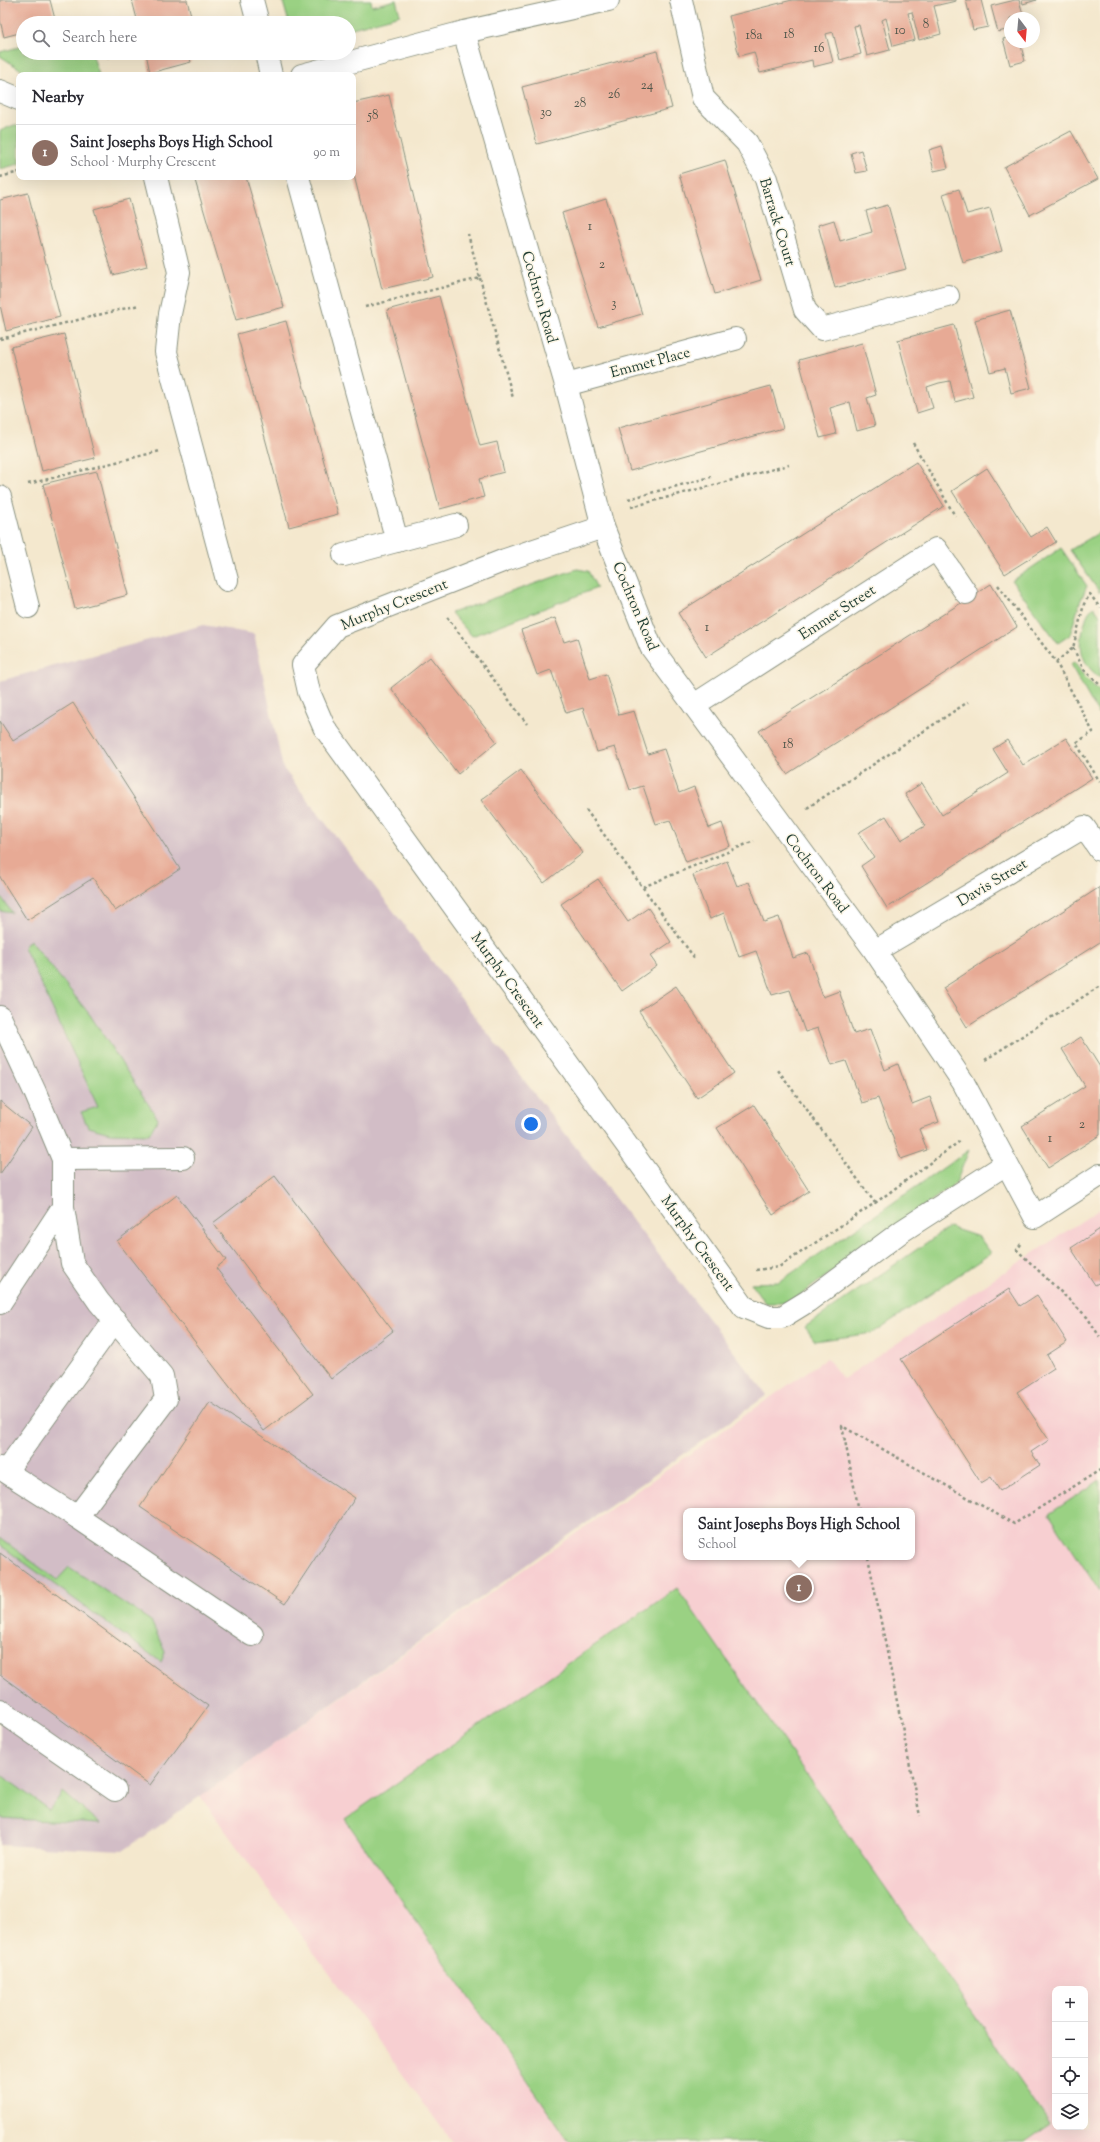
<!DOCTYPE html>
<html lang="en">
<head>
<meta charset="utf-8">
<style>
	:root { --surface:#fff; --page:#f7f7f7; --text:#2b2b33; --muted:#7c7c81; --line:#e1e1e2; --accent:#1f6fb2 }
	body { margin:0; font-family:"Sorts Mill Goudy",serif; background:var(--page); color:var(--text) }
	.controls { position:absolute; right:12px; bottom:12px; display:grid; overflow:hidden; border-radius:8px; box-shadow:0 4px 16px #0002 }
	.controls button { width:36px; height:36px; display:grid; place-items:center; padding:0; border:0; border-bottom:1px solid var(--line); background:var(--surface); color:var(--text); font:20px sans-serif }
	.compass { position:absolute; left:1004px; top:12px; width:36px; height:36px; border-radius:50%; background:var(--surface); box-shadow:0 4px 16px #0002; rotate:164deg }
	.you { position:absolute; left:531px; top:1124px; width:14px; height:14px; margin:-10px; border:3px solid #fff; border-radius:50%; background:#1a73e8; box-shadow:0 0 0 6px #1a73e833 }
	.badge { display:grid; place-items:center; width:26px; height:26px; border-radius:50%; background:var(--accent); color:#fff; font-size:13px; font-weight:700 }
	.pin { position:absolute; translate:-50% -50%; border:2px solid #fff; box-shadow:0 1px 4px #0006 }
	.popup { position:absolute; left:683px; top:1508px; width:232px; height:52px; box-sizing:border-box; display:grid; place-content:center; border-radius:8px; background:var(--surface); filter:drop-shadow(0 1px 3px #0005); font-size:13px; white-space:nowrap; color:var(--muted) }
	.popup b { font-size:15px; color:var(--text) }
	.popup::after { content:''; position:absolute; left:50%; top:100%; margin-left:-8px; border:8px solid transparent; border-top-color:var(--surface) }
	.list { margin:0; padding:0; list-style:none }
	h2 { display:flex; justify-content:space-between; align-items:center; height:52px; margin:0; padding:0 16px; font-size:17px }
	h2 small { font-size:13px; font-weight:400; color:var(--muted) }
	.list li { display:grid; grid-template-columns:26px 1fr auto; gap:12px; align-items:center; box-sizing:border-box; height:56px; padding:0 16px; border-top:1px solid var(--line) }
	.list b { display:block; font-size:15px; white-space:nowrap }
	.list p { margin:0; font-size:13px; white-space:nowrap; color:var(--muted) }
	.list em { font-size:13px; font-style:normal; color:var(--muted) }
	.icon { flex:none; width:22px; height:22px; fill:none; stroke:currentColor; stroke-width:2; stroke-linecap:round; stroke-linejoin:round }
	.map { position:relative; flex:none; width:1100px; height:2142px; overflow:hidden }
	.search { position:absolute; background:var(--surface); box-shadow:0 4px 16px #0002; left:16px; top:16px; width:340px; height:44px; display:flex; align-items:center; gap:10px; box-sizing:border-box; padding:0 14px; border-radius:22px; color:var(--muted); font-size:15px }
	.panel { position:absolute; background:var(--surface); box-shadow:0 4px 16px #0002; left:16px; top:72px; width:340px; height:108px; border-radius:8px }
	.map>svg:first-child { display:block }
	.built { fill:#f7cfd1; fill-rule:evenodd }
	.industrial { fill:#d2bdc6 }
	.green { fill:#9ad183; stroke:#5c875c }
	.building { fill:#e7aa95 }
	.lines { fill:none; stroke-linecap:round; stroke-linejoin:round }
	.minor-casing { stroke:#8a9281; stroke-width:24 }
	.path { stroke:#8a9281; stroke-width:2.5; stroke-dasharray:3 3; stroke-linecap:butt }
	.minor { stroke:#fff; stroke-width:22 }
	.labels { text-anchor:middle; stroke-width:3; stroke-linejoin:round; paint-order:stroke }
	.number-label { font-size:13px; fill:#51584c }
	.street-label { font-size:15px; fill:#1f3d34; stroke:#fcf5e5 }
</style>
</head>
<body>
<div class="map">
<svg width="1100" height="2142" viewBox="0 0 1100 2142">
	<rect width="100%" height="100%" fill="#fcf5e5"/>
	<filter id="ink" filterUnits="userSpaceOnUse"><feTurbulence type="fractalNoise" baseFrequency=".025" numOctaves="2"/><feDisplacementMap in="SourceGraphic" scale="8" xChannelSelector="R" yChannelSelector="G"/><feConvolveMatrix kernelMatrix="1 2 1 2 8 2 1 2 1" color-interpolation-filters="sRGB"/></filter>
	<filter id="wash" filterUnits="userSpaceOnUse"><feTurbulence type="fractalNoise" baseFrequency=".012" numOctaves="4" result="noise"/><feDisplacementMap in="SourceGraphic" scale="16" xChannelSelector="R" yChannelSelector="G"/><feGaussianBlur stdDeviation="0.9" result="paint"/><feColorMatrix in="noise" values="0 0 0 0 0 0 0 0 0 0 0 0 0 0 0 0 0 1.4 0 .05"/><feComposite in="paint" operator="in"/></filter>
	<g filter="url(#wash)">
		<rect width="100%" height="100%" fill="#f4e8ce"/>
		<!-- built -->
		<path class="built" d="M1100 1209V2142H452L200 1796 827 1358 843 1379ZM686 1511H912V1557H686ZM1055 1989H1085V2127H1055Z"/>
		<!-- industrial -->
		<polygon class="industrial" points="203,625 254,634 283,768 767,1395 123,1851 0,1845 0,681"/>
		<!-- green -->
		<g class="green">
			<polygon points="290,0 371,0 372,6 396,0 400,15 349,29 349,23 289,23 283,2"/>
			<polygon points="23,46 23,53 92,53 99,75 29,75 0,56 0,52"/>
			<polygon points="14,125 19,127 19,164 0,169 0,131"/>
			<polygon points="1100,532 1100,593 1070,550"/>
			<polygon points="1061,548 1087,586 1080,602 1070,635 1058,643 1012,581"/>
			<polygon points="577,569 588,571 597,588 472,636 451,613"/>
			<path d="M1094 607 1100 616V678C1081 663 1078 648 1084 626 1086 618 1087 612 1094 607Z"/>
			<polygon points="1074,662 1085,677 1100,692 1100,717 1073,669 1071,664"/>
			<polygon points="0,895 12,913 0,911"/>
			<polygon points="30,940 90,1015 158,1119 149,1134 110,1133 88,1127 81,1112 98,1107 24,947"/>
			<polygon points="969,1150 956,1183 789,1303 765,1303 751,1283 779,1282"/>
			<polygon points="949,1227 979,1237 991,1253 873,1333 815,1341 805,1327"/>
			<polygon points="1100,1480 1100,1592 1049,1514"/>
			<polygon points="0,1538 57,1580 69,1567 151,1621 165,1652 161,1662 0,1545"/>
			<polygon points="677,1588 1050,2124 1024,2142 570,2142 345,1819"/>
			<polygon points="0,1774 49,1810 63,1792 100,1824 0,1818"/>
		</g>
		<g id="blocks">
			<!-- building -->
			<g class="building">
				<polygon points="0,0 50,0 56,23 23,23 23,32 4,37 0,20"/>
				<polygon points="132,0 187,0 193,23 138,23"/>
				<polygon points="792,0 956,0 956,1 934,6 941,34 919,40 912,12 908,13 915,40 893,46 886,18 882,20 890,50 867,56 859,25 854,26 861,54 840,60 833,32 826,34 833,62 813,67 812,60 760,73 754,52 739,56 729,16"/>
				<polygon points="966,0 981,0 988,27 973,30"/>
				<polygon points="1015,0 1019,0 1024,18 1010,18 1010,29 998,32 991,6"/>
				<polygon points="1022,0 1037,0 1023,4"/>
				<polygon points="1010,37 1010,42 1020,42 1025,61 1010,65 1003,39"/>
				<polygon points="657,51 672,108 537,144 522,87"/>
				<polygon points="106,53 123,53 123,54 107,58"/>
				<polygon points="146,53 188,53 191,62 150,73"/>
				<polygon points="389,95 433,277 382,289 353,171 353,103"/>
				<polygon points="1071,131 1098,179 1030,215 1004,167"/>
				<polygon points="942,146 948,168 934,171 929,150"/>
				<polygon points="861,150 867,171 856,173 851,153"/>
				<polygon points="725,160 761,280 715,294 679,174"/>
				<polygon points="194,177 246,177 284,307 236,320"/>
				<polygon points="959,189 967,214 990,208 1002,251 963,263 943,194"/>
				<polygon points="28,193 60,317 6,331 0,305 0,200"/>
				<polygon points="129,199 147,266 113,275 94,209"/>
				<polygon points="606,199 642,314 598,327 562,213"/>
				<polygon points="888,205 906,269 835,288 818,225 834,220 840,241 872,232 866,211"/>
				<polygon points="439,296 480,446 497,442 504,472 479,479 484,497 440,509 387,310"/>
				<polygon points="1010,310 1031,388 1011,393 1005,368 990,372 975,320"/>
				<polygon points="286,321 338,514 289,527 237,334"/>
				<polygon points="954,325 973,397 955,402 950,381 939,383 927,387 933,408 917,413 898,340"/>
				<polygon points="64,334 95,458 42,471 11,347"/>
				<polygon points="862,343 876,395 867,398 875,426 857,431 850,402 830,408 836,434 820,438 799,360"/>
				<polygon points="771,386 783,428 630,471 618,428"/>
				<polygon points="916,462 944,506 706,657 678,613"/>
				<polygon points="987,468 1031,537 1047,527 1056,542 1005,574 952,491"/>
				<polygon points="97,471 128,595 75,609 43,484"/>
				<polygon points="991,584 1017,627 787,774 759,731"/>
				<polygon points="555,618 564,642 577,638 590,679 606,674 619,715 634,711 648,754 664,749 679,793 694,787 709,828 722,823 730,846 686,862 670,820 656,824 643,786 630,790 615,747 597,752 583,708 566,713 551,670 537,675 521,630"/>
				<polygon points="430,657 497,742 458,774 391,688"/>
				<polygon points="73,703 180,869 115,911 93,878 27,920 0,877 0,721 13,741"/>
				<polygon points="1066,738 1092,778 887,908 861,866 874,857 858,833 886,816 901,840 925,826 905,794 922,783 942,815 1008,773 993,749 1007,740 1023,765"/>
				<polygon points="521,770 583,853 544,883 481,800"/>
				<polygon points="727,861 737,886 749,882 764,922 779,917 793,958 808,953 823,997 839,991 854,1034 870,1029 885,1070 898,1064 912,1104 930,1097 939,1122 919,1129 927,1150 901,1159 878,1098 862,1103 846,1061 832,1065 818,1028 805,1032 790,990 772,995 756,951 739,957 724,913 710,919 693,875"/>
				<polygon points="598,879 628,922 648,908 671,942 650,956 657,966 622,991 561,904"/>
				<polygon points="1100,887 1100,942 967,1027 943,988"/>
				<polygon points="676,986 734,1073 697,1098 639,1011"/>
				<polygon points="1081,1037 1100,1067 1100,1135 1048,1168 1022,1126 1085,1086 1062,1049"/>
				<polygon points="0,1101 32,1127 0,1174"/>
				<polygon points="754,1105 809,1191 773,1215 717,1128"/>
				<polygon points="275,1176 393,1331 331,1379 213,1223"/>
				<polygon points="177,1195 226,1260 216,1268 313,1394 264,1431 117,1241"/>
				<polygon points="1100,1229 1100,1282 1095,1285 1071,1248"/>
				<polygon points="1009,1289 1020,1306 1037,1295 1067,1342 1047,1355 1054,1368 1017,1392 1049,1440 1031,1452 1040,1465 1000,1491 991,1477 981,1483 901,1359"/>
				<polygon points="210,1402 355,1498 285,1604 140,1507"/>
				<polygon points="0,1553 208,1706 150,1785 0,1675"/>
			</g>
		</g>
	</g>
	<g filter="url(#ink)">
		<use href="#blocks" fill-opacity="0" stroke="#8a9281" stroke-width="1"/>
		<g class="lines">
			<!-- minor casing -->
			<g class="minor-casing">
				<g id="minor">
					<polyline points="252,0 258,23"/>
					<polyline points="681,0 703,98 747,143 766,179 805,310 822,329 948,296"/>
					<polyline points="464,32 566,385 603,527 651,647 875,951 963,1082 1035,1217 1100,1175"/>
					<polyline points="266,53 271,75"/>
					<polyline points="302,75 464,32 608,0"/>
					<polyline points="0,91 19,99"/>
					<polyline points="156,177 179,272 170,314 166,352 227,580"/>
					<polyline points="298,177 397,541"/>
					<polyline points="566,385 735,339"/>
					<polyline points="0,497 28,607"/>
					<polyline points="603,527 505,560 337,626 303,665 309,692 324,727 744,1307 769,1317 782,1317 808,1301 902,1231 1006,1164"/>
					<polyline points="344,555 456,525"/>
					<polyline points="694,705 936,549 966,593"/>
					<polyline points="875,951 1084,827 1100,850"/>
					<polyline points="0,1017 35,1092 63,1159 63,1207 0,1303"/>
					<polyline points="63,1159 183,1158"/>
					<polyline points="63,1207 72,1263 99,1302 162,1376 166,1399 77,1517"/>
					<polyline points="0,1468 77,1517 252,1635"/>
					<polyline points="6,1471 115,1320"/>
					<polyline points="0,1710 115,1790"/>
				</g>
			</g>
			<!-- path -->
			<g class="path">
				<polyline points="0,177 19,172"/>
				<polyline points="480,278 513,398"/>
				<polyline points="365,307 480,278 468,234"/>
				<polyline points="0,339 139,305"/>
				<polyline points="913,443 955,516"/>
				<polyline points="28,484 160,451"/>
				<polyline points="628,499 711,477"/>
				<polyline points="631,507 789,465"/>
				<polyline points="998,585 1056,662 1093,732 1076,743 1100,782"/>
				<polyline points="447,617 527,724"/>
				<polyline points="1073,648 1084,670 1100,685"/>
				<polyline points="1056,662 1073,648 1084,604 1090,594 1100,608"/>
				<polyline points="807,808 968,702"/>
				<polyline points="586,810 696,960"/>
				<polyline points="643,887 754,841"/>
				<polyline points="985,1060 1100,986"/>
				<polyline points="875,1203 960,1141"/>
				<polyline points="1021,1244 1017,1250 1087,1317 1100,1337"/>
				<polyline points="756,1270 779,1267 875,1203 778,1070"/>
				<polyline points="859,1511 842,1426 1014,1524 1100,1470"/>
				<polyline points="868,1557 920,1816"/>
			</g>
			<!-- minor -->
			<use href="#minor" class="minor"/>
		</g>
	</g>
	<g class="labels">
		<!-- number labels -->
		<g class="number-label">
			<text x="926" y="28">8</text>
			<text x="900" y="34">10</text>
			<text x="789" y="38">18</text>
			<text x="754" y="39">18a</text>
			<text x="819" y="52">16</text>
			<text x="647" y="89">24</text>
			<text x="614" y="98">26</text>
			<text x="580" y="107">28</text>
			<text x="546" y="116">30</text>
			<text x="373" y="119">58</text>
			<text x="590" y="230">1</text>
			<text x="602" y="268">2</text>
			<text x="614" y="307">3</text>
			<text x="707" y="631">1</text>
			<text x="788" y="748">18</text>
			<text x="1082" y="1128">2</text>
			<text x="1050" y="1142">1</text>
		</g>
		<!-- street labels -->
		<g class="street-label">
			<text transform="translate(778 222) rotate(73)" y="5">Barrack Court</text>
			<text transform="translate(540 297) rotate(74)" y="5">Cochron Road</text>
			<text transform="translate(650 362) rotate(-15)" y="5">Emmet Place</text>
			<text transform="translate(394 604) rotate(-22)" y="5">Murphy Crescent</text>
			<text transform="translate(636 606) rotate(67)" y="5">Cochron Road</text>
			<text transform="translate(837 612) rotate(-33)" y="5">Emmet Street</text>
			<text transform="translate(817 873) rotate(53)" y="5">Cochron Road</text>
			<text transform="translate(992 882) rotate(-31)" y="5">Davis Street</text>
			<text transform="translate(508 980) rotate(54)" y="5">Murphy Crescent</text>
			<text transform="translate(698 1243) rotate(54)" y="5">Murphy Crescent</text>
		</g>
	</g>
</svg>
<div class="controls">
<button>+</button>
<button>−</button>
<button><svg class="icon" aria-label="locate" viewBox="0 0 24 24"><circle cx="12" cy="12" r="6"/><path d="M12 2v4M12 18v4M2 12h4M18 12h4"/></svg></button>
<button><svg class="icon" aria-label="layers" viewBox="0 0 24 24"><path d="M12 4l9 5-9 5-9-5zM3 14l9 5 9-5"/></svg></button>
</div>
<svg class="compass" viewBox="-18 -18 36 36"><path d="M0-13l5 13h-10z" fill="#e53935"/><path d="M0 13l5-13h-10z" fill="#7c7c81"/></svg>
<div class="you"></div>
<div class="pin badge" style="left:799px;top:1588px;background:#8d6e63">1</div>
<div class="popup"><b>Saint Josephs Boys High School</b>School</div>
<div class="search"><svg class="icon" aria-label="search" viewBox="0 0 24 24"><circle cx="10" cy="10" r="6"/><path d="M15 15l6 6"/></svg>Search here</div>
<section class="panel">
<h2>Nearby<small></small></h2>
<ul class="list">
<li><span class="badge" style="background:#8d6e63">1</span><div><b>Saint Josephs Boys High School</b><p>School · Murphy Crescent</p></div><em>90 m</em></li>
</ul>
</section>
</div>
</body>
</html>
